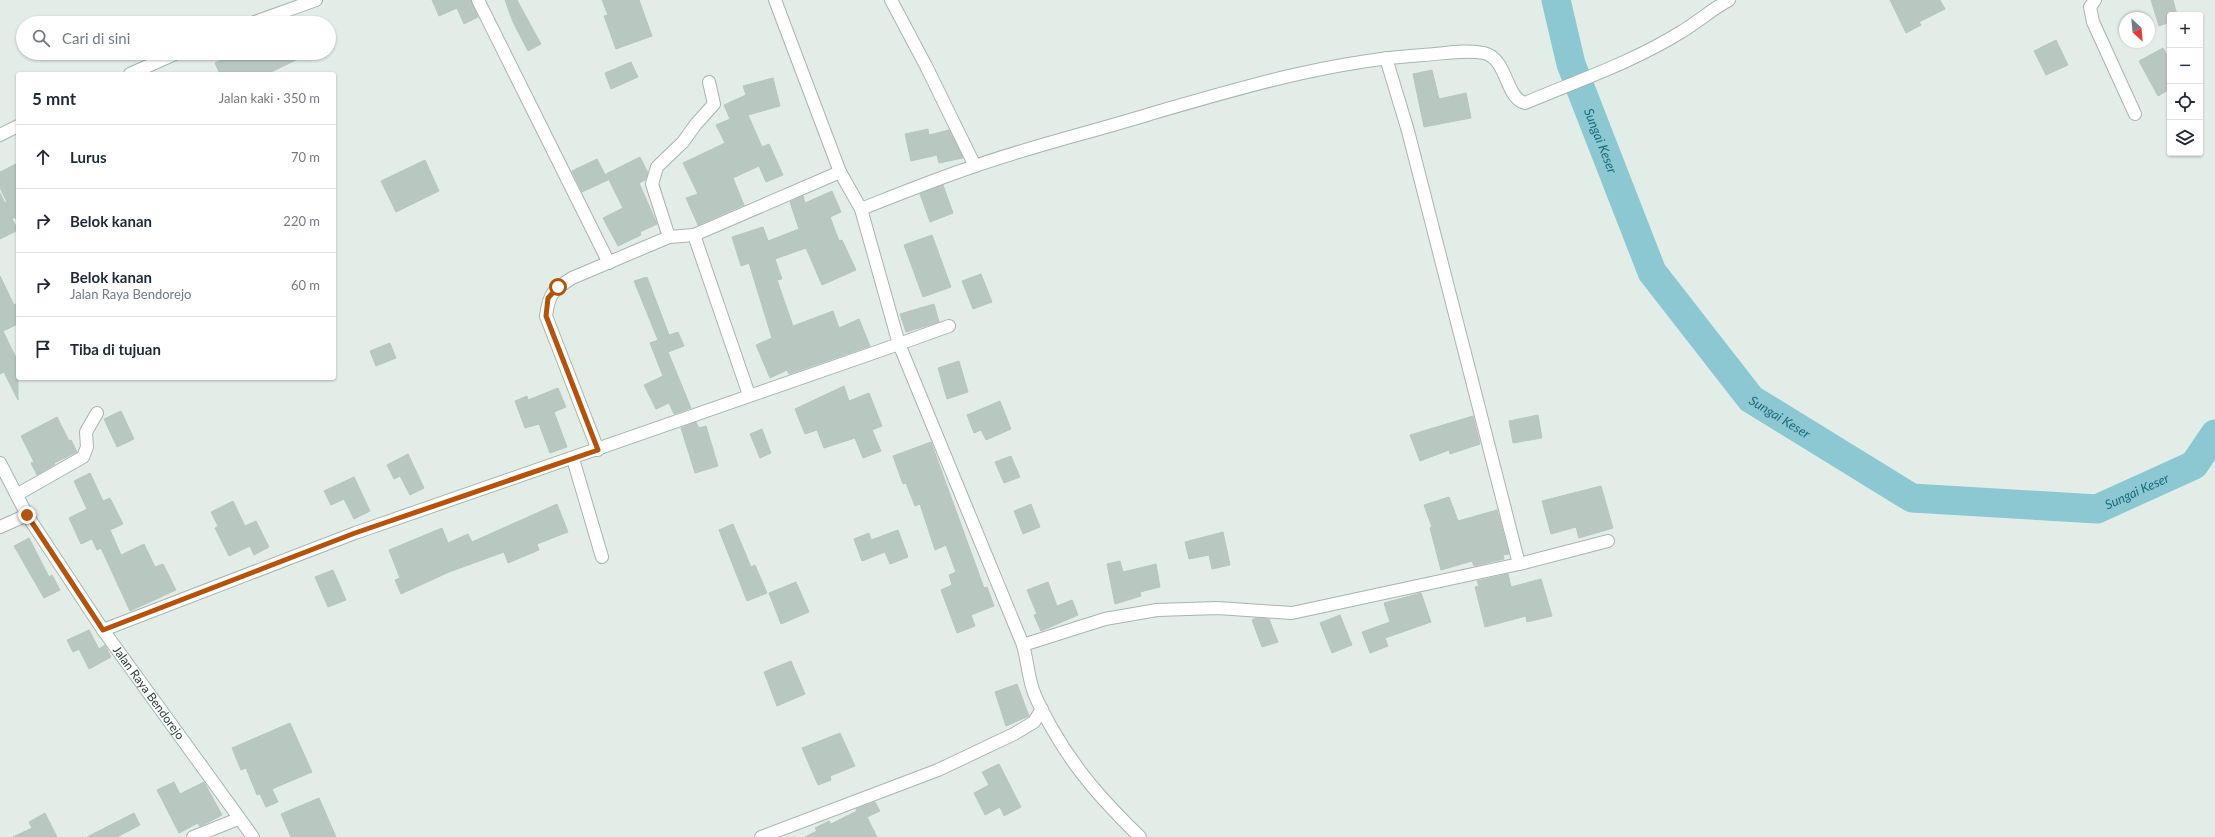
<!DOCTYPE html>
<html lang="id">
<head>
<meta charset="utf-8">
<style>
	:root { --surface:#fff; --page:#f2f2f3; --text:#1f2937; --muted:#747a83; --line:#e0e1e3 }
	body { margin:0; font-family:Lato,sans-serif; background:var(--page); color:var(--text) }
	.controls { position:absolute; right:12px; top:12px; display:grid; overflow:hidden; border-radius:4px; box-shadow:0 1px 3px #0004 }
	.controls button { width:36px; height:36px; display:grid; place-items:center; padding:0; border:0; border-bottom:1px solid var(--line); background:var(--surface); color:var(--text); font:20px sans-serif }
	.compass { position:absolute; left:2119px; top:12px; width:36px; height:36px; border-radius:50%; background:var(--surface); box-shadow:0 1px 3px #0004; rotate:154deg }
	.stop { position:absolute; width:12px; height:12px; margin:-9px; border:3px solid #b45309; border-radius:50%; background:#fff }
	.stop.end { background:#b45309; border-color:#fff; box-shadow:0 1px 4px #0008 }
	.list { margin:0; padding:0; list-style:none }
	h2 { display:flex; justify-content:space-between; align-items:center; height:52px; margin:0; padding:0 16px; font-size:17px }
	h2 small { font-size:13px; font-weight:400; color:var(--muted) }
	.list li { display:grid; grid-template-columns:26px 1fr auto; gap:12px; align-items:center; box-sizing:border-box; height:64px; padding:0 16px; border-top:1px solid var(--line) }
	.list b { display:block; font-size:15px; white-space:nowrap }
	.list p { margin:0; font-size:13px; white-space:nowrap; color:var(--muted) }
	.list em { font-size:13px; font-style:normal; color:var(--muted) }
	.icon { flex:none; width:22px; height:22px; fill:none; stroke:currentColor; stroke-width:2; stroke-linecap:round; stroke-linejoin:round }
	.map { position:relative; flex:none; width:2215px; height:837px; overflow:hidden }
	.search { position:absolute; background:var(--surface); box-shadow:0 1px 3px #0004; left:16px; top:16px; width:320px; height:44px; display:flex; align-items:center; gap:10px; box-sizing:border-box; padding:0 14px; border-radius:22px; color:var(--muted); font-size:15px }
	.panel { position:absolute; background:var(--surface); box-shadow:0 1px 3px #0004; left:16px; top:72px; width:320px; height:308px; border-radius:4px }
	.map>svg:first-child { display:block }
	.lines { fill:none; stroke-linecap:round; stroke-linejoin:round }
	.river { stroke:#8bc8d2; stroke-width:29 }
	.building { fill:#b8c8c1; stroke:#b5c7bf }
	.street-casing { stroke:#a6b5af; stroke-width:14 }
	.secondary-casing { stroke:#a1b9b0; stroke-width:14 }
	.street { stroke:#fff; stroke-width:12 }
	.secondary { stroke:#fff; stroke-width:12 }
	.route { stroke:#b45309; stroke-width:5 }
	.labels { text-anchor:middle; stroke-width:4; stroke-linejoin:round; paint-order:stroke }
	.street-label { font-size:12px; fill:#233e36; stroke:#f4f9f6 }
	.water-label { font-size:13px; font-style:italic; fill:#1c6c7a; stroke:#f4f9f6 }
</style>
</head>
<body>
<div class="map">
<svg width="2215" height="837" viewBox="0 0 2215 837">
	<rect width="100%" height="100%" fill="#e3ede8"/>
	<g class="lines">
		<!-- river -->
		<path class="river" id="s1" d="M1556 0 1571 64 1652 272 1751 399 1912 498 2097 509 2194 465 2215 434"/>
	</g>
	<!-- building -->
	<g class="building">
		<polygon points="432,0 471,0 478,17 464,24 457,8 439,16"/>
		<polygon points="505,0 517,0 541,44 528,51 513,22"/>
		<polygon points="602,0 639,0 652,36 616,49 604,16 608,15"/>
		<polygon points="1890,0 1940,0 1945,9 1919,22 1921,25 1906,33"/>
		<polygon points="2151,0 2173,0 2177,15 2170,15 2170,22 2159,26"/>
		<polygon points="2056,40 2068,65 2046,75 2034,51"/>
		<polygon points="2163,48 2170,61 2170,89 2158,96 2139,61"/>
		<polygon points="236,53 310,53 267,74 220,74 215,63"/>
		<polygon points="631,62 638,77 611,89 605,73"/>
		<polygon points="1432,70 1439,99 1466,93 1471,118 1424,127 1413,74"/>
		<polygon points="773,78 780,106 748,115 762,147 769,144 783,175 766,182 759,166 733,178 744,205 698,225 686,198 698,194 683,163 725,143 716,125 730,119 724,105 746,95 743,86"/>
		<polygon points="928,129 929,135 949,130 963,158 939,163 937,155 911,161 905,134"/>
		<polygon points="640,157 648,173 645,180 639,183 657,224 640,232 641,235 618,246 603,218 623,208 606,174"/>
		<polygon points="597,159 608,180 582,192 572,171"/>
		<polygon points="425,160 439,191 396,212 381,181"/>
		<polygon points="18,163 18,223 15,217 12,219 18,230 0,239 0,193 5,203 7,202 0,188 0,172"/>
		<polygon points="943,185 953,213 930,222 920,194"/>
		<polygon points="832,191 841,212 830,217 839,241 842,240 856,270 822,285 806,248 775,259 782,279 777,280 793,326 833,311 839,328 859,319 870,346 789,374 787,370 770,378 756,345 772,338 749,263 741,266 732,237 763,227 768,241 799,229 790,202 803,196 805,203"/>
		<polygon points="932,235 951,287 923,297 904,245"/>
		<polygon points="981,274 992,302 973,309 962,281"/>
		<polygon points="0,276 14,305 18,303 18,324 3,331 18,362 18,400 4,372 0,374"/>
		<polygon points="647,277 669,335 678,332 684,346 668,352 691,408 674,414 669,403 656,409 644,385 663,376 650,343 658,340 634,281"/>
		<polygon points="934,304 939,322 906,332 900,314"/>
		<polygon points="390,343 396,358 376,366 370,351"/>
		<polygon points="959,361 968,392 947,399 938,368"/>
		<polygon points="844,386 849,401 869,393 882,426 872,430 881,451 863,458 855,438 824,448 817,430 805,434 795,409"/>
		<polygon points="558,388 566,407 554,412 567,447 550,453 539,424 525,428 515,401 527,396 528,400"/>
		<polygon points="1000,401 1011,429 986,440 981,430 974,433 967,415"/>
		<polygon points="121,411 134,439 117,447 104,419"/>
		<polygon points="1538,415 1542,438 1513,443 1509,421"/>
		<polygon points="1473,416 1480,444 1450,454 1449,450 1420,461 1410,435"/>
		<polygon points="57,417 69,441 71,440 77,452 54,463 55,464 37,475 31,463 34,462 21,436"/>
		<polygon points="696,422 699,428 706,426 718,466 695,473 681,428"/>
		<polygon points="762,429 771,453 760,458 750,434"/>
		<polygon points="931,442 984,588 987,587 994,606 971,615 975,626 957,633 941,590 952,585 949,575 956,572 946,545 935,550 920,504 915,506 906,483 903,484 893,456"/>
		<polygon points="408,454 424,488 410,495 400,476 394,479 387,465"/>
		<polygon points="1011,456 1020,477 1004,483 995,462"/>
		<polygon points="90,473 103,501 110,498 123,524 110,530 121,555 144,544 155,567 163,564 176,590 130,611 101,548 97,550 92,539 81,544 69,518 87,509 74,481"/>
		<polygon points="354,477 370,511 354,519 344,499 331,505 324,491"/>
		<polygon points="1601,486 1613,528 1579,538 1576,527 1551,534 1542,501"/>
		<polygon points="1449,497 1458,521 1497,510 1509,554 1503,555 1504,559 1474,566 1472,561 1441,570 1430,528 1432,527 1424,505"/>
		<polygon points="233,501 245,526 256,521 269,547 254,555 250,546 229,556 215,528 218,526 211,512"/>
		<polygon points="557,504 568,532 537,544 539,550 508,563 504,552 449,572 401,594 395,580 400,578 389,550 442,528 448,543 468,534 472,542"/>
		<polygon points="1031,504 1040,527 1023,534 1014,511"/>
		<polygon points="733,524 751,567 755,565 767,593 747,601 719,530"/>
		<polygon points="898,530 908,557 890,564 885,552 862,561 854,539 869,533 871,540"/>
		<polygon points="1223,532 1230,565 1212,569 1209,555 1189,559 1185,542"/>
		<polygon points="29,538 49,577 52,575 60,590 44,598 14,546"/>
		<polygon points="1120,561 1123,572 1156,564 1160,587 1140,592 1141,596 1115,604 1107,564"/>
		<polygon points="333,570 346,600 328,607 315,577"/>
		<polygon points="1508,574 1511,587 1541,579 1552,616 1527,622 1526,616 1485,627 1475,587 1479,586 1477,581"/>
		<polygon points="796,582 809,612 781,624 769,593"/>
		<polygon points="1048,582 1057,606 1072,600 1078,615 1041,631 1034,615 1037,614 1027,590"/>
		<polygon points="1421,593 1431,622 1385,638 1388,646 1370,653 1362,632 1390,622 1384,603"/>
		<polygon points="1340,615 1352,645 1332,653 1320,623"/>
		<polygon points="1256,618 1269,619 1278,642 1262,647 1252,620"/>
		<polygon points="89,630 99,649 105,645 111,657 89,669 79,649 73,652 67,640"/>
		<polygon points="791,661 805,694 777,706 764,672"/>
		<polygon points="1017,684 1029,716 1006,726 995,692"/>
		<polygon points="290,723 312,772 272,789 278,802 266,807 260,794 257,795 246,768 241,770 232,748"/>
		<polygon points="840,733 855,766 830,776 831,780 818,785 802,748"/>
		<polygon points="999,764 1021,807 1004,816 1000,807 985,815 974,793 989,785 982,772"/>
		<polygon points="174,782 180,794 204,782 222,815 201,826 199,826 198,823 179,833 157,790"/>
		<polygon points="319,798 336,837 291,837 281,814"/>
		<polygon points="875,802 880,811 867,817 877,837 805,837 817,831 815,828 829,821 831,824 857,811 856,809"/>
		<polygon points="45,813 57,837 13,837 32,828 29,822"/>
		<polygon points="134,813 140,825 117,837 87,837"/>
	</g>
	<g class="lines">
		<!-- street casing -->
		<g class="street-casing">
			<g id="street">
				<polyline points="478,0 609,263"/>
				<polyline points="775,0 840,172 861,209 899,344 949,326"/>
				<polyline points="891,0 926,66 975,166"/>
				<polyline points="2095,0 2090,7 2093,22 2135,114"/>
				<polyline points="252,23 316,0"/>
				<polyline points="130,74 177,53"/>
				<polyline points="0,135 18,126"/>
				<path d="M861 209C899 194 936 179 975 166 1032 146 1092 132 1150 114 1239 88 1330 61 1423 55 1442 54 1465 49 1484 53 1508 59 1505 98 1525 103 1577 81 1633 62 1681 32 1698 22 1712 9 1729 0"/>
				<polyline points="694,235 749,395"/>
				<polyline points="669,237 652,184 657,167 683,142 696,124 714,104 709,82"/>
				<path d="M598 450 546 316C549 293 553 290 572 278L669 237 694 235 840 172"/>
				<polyline points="573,459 602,557"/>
				<polyline points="18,494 83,457 87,447 86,432 97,413"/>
				<polyline points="0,527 27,515"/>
				<polyline points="1519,564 1608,541"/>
				<path d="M103 630 355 533 899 344 1023 645C1027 659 1028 675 1033 690 1037 702 1044 714 1050 725 1075 770 1104 802 1140 837"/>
				<polyline points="1023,645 1105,619 1157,610 1218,608 1292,613 1519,564 1408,131 1386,58"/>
				<polyline points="193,837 238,819"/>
				<polyline points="761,837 938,770 1014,734 1034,722 1042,709"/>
			</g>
		</g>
		<!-- secondary casing -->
		<g class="secondary-casing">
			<g id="secondary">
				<path id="s2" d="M0 463 27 515 103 630 253 837"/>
			</g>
		</g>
		<!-- street -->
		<use href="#street" class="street"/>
		<!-- secondary -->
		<use href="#secondary" class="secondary"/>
	</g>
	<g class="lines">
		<!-- route -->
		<polyline class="route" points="27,515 103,630 355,533 598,450 546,316 548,298 558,287"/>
	</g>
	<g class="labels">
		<!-- street labels -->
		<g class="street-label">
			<text dy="4" stroke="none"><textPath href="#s2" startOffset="274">Jalan Raya Bendorejo</textPath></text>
		</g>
		<!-- water labels -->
		<g class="water-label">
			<text dy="5" stroke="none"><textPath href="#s1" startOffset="148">Sungai Keser</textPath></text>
			<text dy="5" stroke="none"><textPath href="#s1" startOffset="484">Sungai Keser</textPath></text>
			<text dy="5" stroke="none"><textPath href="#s1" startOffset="868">Sungai Keser</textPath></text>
		</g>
	</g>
</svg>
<div class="controls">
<button>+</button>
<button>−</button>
<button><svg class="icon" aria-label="locate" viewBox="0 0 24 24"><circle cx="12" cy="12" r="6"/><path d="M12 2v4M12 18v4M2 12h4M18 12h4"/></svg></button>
<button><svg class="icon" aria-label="layers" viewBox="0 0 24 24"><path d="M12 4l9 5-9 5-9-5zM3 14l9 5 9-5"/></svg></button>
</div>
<svg class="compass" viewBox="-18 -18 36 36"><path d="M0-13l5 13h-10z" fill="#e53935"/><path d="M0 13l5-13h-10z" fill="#747a83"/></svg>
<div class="stop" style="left:558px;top:287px"></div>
<div class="stop end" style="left:27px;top:515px"></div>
<div class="search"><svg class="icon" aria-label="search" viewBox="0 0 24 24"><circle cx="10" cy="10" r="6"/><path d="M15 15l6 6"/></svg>Cari di sini</div>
<section class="panel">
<h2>5 mnt<small>Jalan kaki · 350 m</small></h2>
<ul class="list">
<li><svg class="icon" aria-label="ahead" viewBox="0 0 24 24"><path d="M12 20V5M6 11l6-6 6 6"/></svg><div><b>Lurus</b></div><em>70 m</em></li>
<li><svg class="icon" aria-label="right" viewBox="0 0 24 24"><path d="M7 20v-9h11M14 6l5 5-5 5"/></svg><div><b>Belok kanan</b></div><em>220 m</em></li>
<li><svg class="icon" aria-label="right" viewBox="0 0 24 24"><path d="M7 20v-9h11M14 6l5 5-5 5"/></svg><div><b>Belok kanan</b><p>Jalan Raya Bendorejo</p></div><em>60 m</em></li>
<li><svg class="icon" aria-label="arrive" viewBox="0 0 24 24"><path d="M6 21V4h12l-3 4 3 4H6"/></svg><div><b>Tiba di tujuan</b></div></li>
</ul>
</section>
</div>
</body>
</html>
